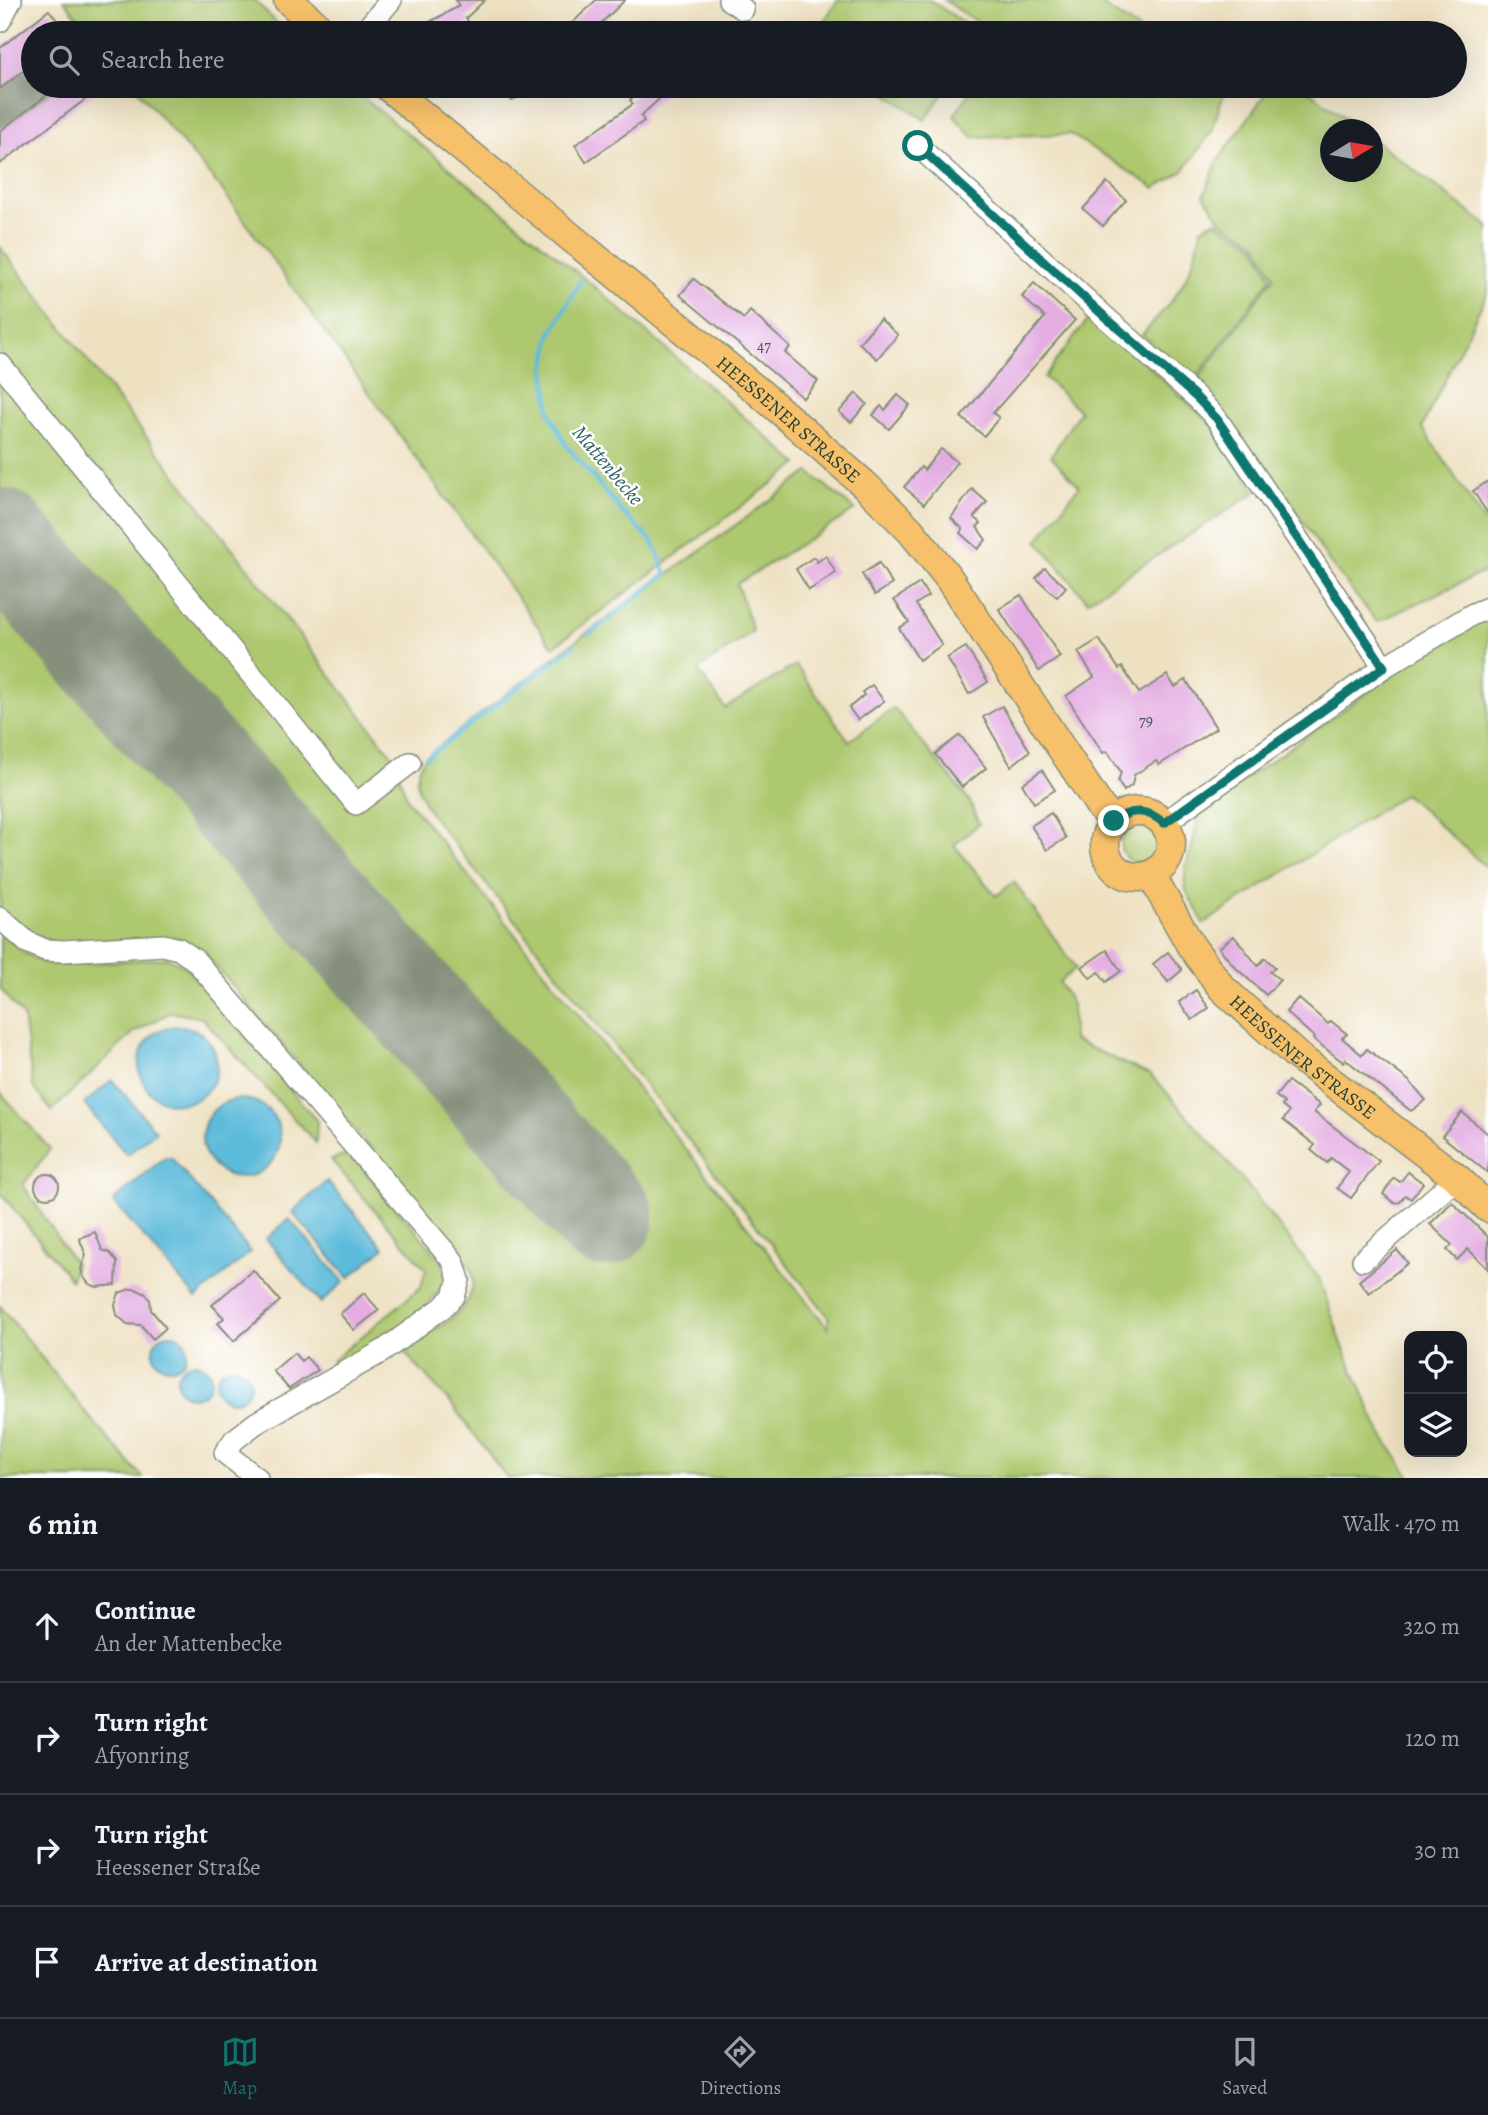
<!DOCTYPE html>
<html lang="en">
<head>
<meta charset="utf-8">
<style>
	:root { --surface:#171b24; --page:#20242c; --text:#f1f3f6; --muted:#9ea1a6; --line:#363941; --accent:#0f766e }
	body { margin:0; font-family:Alegreya,serif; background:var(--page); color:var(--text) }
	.controls { position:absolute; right:21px; bottom:21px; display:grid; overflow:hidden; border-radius:14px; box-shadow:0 7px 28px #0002 }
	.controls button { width:63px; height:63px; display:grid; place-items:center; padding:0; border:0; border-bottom:2px solid var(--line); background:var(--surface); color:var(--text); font:35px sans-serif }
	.compass { position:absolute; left:1320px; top:119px; width:63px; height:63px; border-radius:50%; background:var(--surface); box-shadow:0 7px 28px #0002; rotate:79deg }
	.stop { position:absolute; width:21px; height:21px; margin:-16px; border:5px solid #0f766e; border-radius:50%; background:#fff }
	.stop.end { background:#0f766e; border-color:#fff; box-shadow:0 2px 7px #0008 }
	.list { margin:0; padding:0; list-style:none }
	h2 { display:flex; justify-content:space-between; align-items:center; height:91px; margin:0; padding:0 28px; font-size:30px }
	h2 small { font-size:23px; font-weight:400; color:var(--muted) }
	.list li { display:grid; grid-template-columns:46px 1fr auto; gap:21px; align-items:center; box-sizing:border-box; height:112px; padding:0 28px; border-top:2px solid var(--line) }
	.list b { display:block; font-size:26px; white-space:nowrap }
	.list p { margin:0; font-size:23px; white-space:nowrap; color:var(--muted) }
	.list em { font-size:23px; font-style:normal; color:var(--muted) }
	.icon { flex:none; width:38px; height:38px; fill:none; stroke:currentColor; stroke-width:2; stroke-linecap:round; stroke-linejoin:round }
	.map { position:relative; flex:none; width:1488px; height:1478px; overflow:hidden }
	.search { position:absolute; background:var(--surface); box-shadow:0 7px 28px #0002; left:21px; right:21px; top:21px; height:77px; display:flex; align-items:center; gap:18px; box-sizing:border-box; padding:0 24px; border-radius:38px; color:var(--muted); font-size:26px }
	.sheet { height:539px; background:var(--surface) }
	nav { display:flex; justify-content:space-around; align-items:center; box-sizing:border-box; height:98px; border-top:2px solid var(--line); background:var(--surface); font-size:19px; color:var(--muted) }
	nav a { display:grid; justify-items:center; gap:4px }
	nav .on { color:var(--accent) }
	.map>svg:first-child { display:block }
	.green { fill:#adc86e; stroke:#668251; stroke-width:2 }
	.water { fill:#5bbada; stroke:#3d7c87; stroke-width:2 }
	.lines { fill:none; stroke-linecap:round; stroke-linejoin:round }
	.stream { stroke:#5bbada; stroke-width:4.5 }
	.taxiway { stroke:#868f7b; stroke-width:40 }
	.runway { stroke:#868f7b; stroke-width:100 }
	.building { fill:#e3ace2 }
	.minor-casing { stroke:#868f7b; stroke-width:24 }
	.major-casing { stroke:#868f7b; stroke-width:31 }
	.minor { stroke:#fff; stroke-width:21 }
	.major { stroke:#f7c06b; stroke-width:28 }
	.route { stroke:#0f766e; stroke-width:9 }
	.labels { text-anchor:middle; stroke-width:5; stroke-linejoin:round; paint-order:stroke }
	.number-label { font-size:16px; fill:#505960 }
	.street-label { font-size:19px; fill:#1f3d34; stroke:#fff }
	.water-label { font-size:21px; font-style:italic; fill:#316266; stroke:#fff }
</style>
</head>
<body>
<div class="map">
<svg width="1488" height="1478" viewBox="0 0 1488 1478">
	<rect width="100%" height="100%" fill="#fff"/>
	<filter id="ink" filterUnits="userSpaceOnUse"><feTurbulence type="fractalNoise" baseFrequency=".0143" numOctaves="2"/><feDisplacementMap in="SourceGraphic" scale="14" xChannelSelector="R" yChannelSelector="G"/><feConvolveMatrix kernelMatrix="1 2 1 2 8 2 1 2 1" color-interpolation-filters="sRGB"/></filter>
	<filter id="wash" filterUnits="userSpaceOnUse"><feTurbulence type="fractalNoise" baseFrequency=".00686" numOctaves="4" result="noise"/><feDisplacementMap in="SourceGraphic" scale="28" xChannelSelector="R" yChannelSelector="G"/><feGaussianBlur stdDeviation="1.57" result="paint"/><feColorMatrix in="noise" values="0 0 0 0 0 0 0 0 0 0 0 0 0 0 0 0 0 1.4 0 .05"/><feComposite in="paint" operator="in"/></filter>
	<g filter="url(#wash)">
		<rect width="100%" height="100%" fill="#eee1c2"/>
		<!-- green -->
		<g class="green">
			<polygon points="64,0 254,0 287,33 90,33"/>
			<polygon points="838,0 930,0 979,33 816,33"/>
			<polygon points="944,0 1094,0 1144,33 994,33"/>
			<polygon points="134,86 349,86 590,283 798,464 553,647 220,187"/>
			<polygon points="875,86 948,86 925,120"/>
			<polygon points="974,86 1226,86 1212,131 1183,171 1155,188 1070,134 973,137 954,116"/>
			<polygon points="1271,86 1302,86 1360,129 1330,130 1330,172 1372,172 1373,139 1488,226 1488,292 1422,427 1488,527 1488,570 1377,622 1329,562 1276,480 1197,381 1274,277 1257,243 1222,222 1204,195 1217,162"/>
			<path d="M1216 220 1221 225 1255 245 1271 278 1195 379 1142 335C1173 301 1195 276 1201 228Z"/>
			<path d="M0 247 398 763 400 779 408 800 828 1328V1316L430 813C418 789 410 782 425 757L569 646 809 472 855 510 737 584 753 631 698 670 725 708 796 665 849 741 894 708 969 800 979 824 954 845 996 896 1014 882 1076 968 1059 982 1072 1004 1073 1040 1150 1075 1163 1088 1244 1181 1319 1278 1343 1347 1380 1432 1411 1478H507L452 1405 405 1353 411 1346C437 1328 484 1307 471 1268L205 953 178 938 58 944 30 935 0 909Z"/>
			<polygon points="1092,314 1212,425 1256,492 1087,601 1038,541 1079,486 1051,456 1080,411 1044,377"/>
			<path d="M1488 615V869L1405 794 1203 924C1201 911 1186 899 1185 884 1183 860 1199 837 1198 813L1420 655Z"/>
			<circle cx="1139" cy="845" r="18"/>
			<polygon points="0,932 26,954 44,963 62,965 168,958 185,966 317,1121 316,1143 202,1018 171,1012 134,1032 52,1111 33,1087 23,1017 0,988"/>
			<polygon points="0,1092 50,1149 23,1185 75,1264 71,1280 0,1192"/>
			<path d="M342 1156 353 1157 441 1260 446 1279C426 1318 373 1345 334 1366L332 1361 421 1287 426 1269 331 1160Z"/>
			<polygon points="0,1306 91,1419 143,1478 0,1478"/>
		</g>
		<!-- water -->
		<g class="water">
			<circle cx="178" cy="1065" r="39"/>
			<polygon points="112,1080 156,1131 127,1155 84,1104"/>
			<circle cx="241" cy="1138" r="39"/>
			<polygon points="165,1157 171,1157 251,1252 196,1298 113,1201"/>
			<polygon points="327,1181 384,1248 349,1278 292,1212"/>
			<polygon points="289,1219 344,1282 321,1303 266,1239"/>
			<circle cx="170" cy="1351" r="17"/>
			<circle cx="194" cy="1380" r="17"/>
			<circle cx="233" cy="1384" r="17"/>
		</g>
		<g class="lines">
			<!-- stream -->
			<g class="stream">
				<polyline points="581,280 551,334 545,369 550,413 566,445 623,513 653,542 666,574 589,634"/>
				<polyline points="427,757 574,646"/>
			</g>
			<!-- taxiway -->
			<polyline class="taxiway" points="0,109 33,85"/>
			<!-- runway -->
			<polyline class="runway" points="0,538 604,1217"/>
		</g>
		<g id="blocks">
			<!-- building -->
			<g class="building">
				<polygon points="456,0 485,0 466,18 469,23 451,33 434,33 428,23 459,6"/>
				<polygon points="596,0 625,0 591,33 562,33"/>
				<polygon points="49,10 67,33 33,33 33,63 0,89 0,48"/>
				<polygon points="59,86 103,86 0,164 0,131"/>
				<polygon points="501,86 534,86 512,101"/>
				<polygon points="645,86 673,86 641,116 644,121 586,162 575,145 633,104 630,100"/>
				<polygon points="1107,182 1126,200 1103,226 1083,209"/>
				<polygon points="694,279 744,319 750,311 790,347 785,353 818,381 803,398 680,295"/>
				<polygon points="1034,283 1075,320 993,413 999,418 984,436 961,417 1045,317 1022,297"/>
				<polygon points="880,319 898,335 877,359 859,343"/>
				<polygon points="856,393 867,404 851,422 839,412"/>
				<polygon points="898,395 910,405 889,429 873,415 881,406 885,410"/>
				<polygon points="941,449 957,462 924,504 904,487 921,467 924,470"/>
				<polygon points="1488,481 1488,514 1473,491"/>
				<polygon points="972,489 987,502 974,517 981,523 977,527 986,540 978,549 960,533 963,529 951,518"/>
				<polygon points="826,556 836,573 809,590 796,569 814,557 817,562"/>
				<polygon points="879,563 892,584 875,595 862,574"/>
				<polygon points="1045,568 1066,587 1057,597 1036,578"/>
				<polygon points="920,583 928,596 916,604 942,645 919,660 899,628 909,622 894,600"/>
				<polygon points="1021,595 1060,657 1039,671 999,609"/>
				<polygon points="1099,639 1119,669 1122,667 1139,693 1167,675 1175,687 1186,680 1216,728 1159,765 1156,761 1134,775 1132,785 1124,791 1118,782 1121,772 1107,751 1103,753 1066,696 1094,677 1078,652"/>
				<polygon points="966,647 988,682 969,694 947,658"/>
				<polygon points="872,685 884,701 858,720 849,708 864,695 862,692"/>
				<polygon points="1002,706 1030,751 1011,766 983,717"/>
				<polygon points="960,735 986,768 962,787 935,754"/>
				<polygon points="1042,770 1055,790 1034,803 1022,784"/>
				<polygon points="1051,813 1066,838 1047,850 1031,826"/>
				<polygon points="1234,936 1258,966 1265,958 1275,967 1270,972 1280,980 1266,995 1235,967 1219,948"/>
				<polygon points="1107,950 1121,971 1106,982 1099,972 1090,978 1082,967"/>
				<polygon points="1168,952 1182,970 1168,982 1153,964"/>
				<polygon points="1196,990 1209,1008 1192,1020 1179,1002"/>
				<polygon points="1298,998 1328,1024 1331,1021 1347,1034 1342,1038 1362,1055 1367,1049 1409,1081 1426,1100 1411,1111 1345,1059 1343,1062 1313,1039 1314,1037 1286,1012"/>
				<polygon points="1288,1081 1320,1105 1314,1112 1379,1161 1351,1198 1337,1188 1349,1172 1331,1158 1327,1163 1311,1150 1315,1145 1283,1120 1289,1112 1282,1106 1284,1103 1276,1096"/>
				<polygon points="1462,1112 1488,1134 1488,1173 1442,1136"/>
				<polygon points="1408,1172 1423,1183 1411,1199 1405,1195 1400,1202 1394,1203 1383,1194 1394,1178 1400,1182"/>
				<circle cx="47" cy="1186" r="12"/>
				<polygon points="1452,1202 1488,1237 1488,1269 1468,1249 1457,1260 1447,1250 1452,1245 1430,1224"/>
				<polygon points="95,1232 102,1250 110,1253 117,1262 116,1285 97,1287 89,1284 83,1276 81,1269 86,1255 79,1238"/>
				<polygon points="1397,1250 1408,1263 1369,1293 1359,1281"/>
				<polygon points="253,1270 280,1301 234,1341 218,1323 224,1318 212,1305"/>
				<polygon points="130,1289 136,1289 146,1294 150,1300 151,1310 166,1328 153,1339 141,1325 127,1324 117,1315 115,1305 119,1293"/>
				<polygon points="364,1293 379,1310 354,1330 340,1314"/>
				<polygon points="294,1353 301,1361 306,1357 318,1370 289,1389 273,1371"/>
			</g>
		</g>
	</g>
	<g filter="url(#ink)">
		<use href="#blocks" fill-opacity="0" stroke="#868f7b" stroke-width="2"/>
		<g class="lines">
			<!-- minor casing -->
			<g class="minor-casing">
				<g id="minor">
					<polyline points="729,0 743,9"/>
					<polyline points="0,21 11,0"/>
					<polyline points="363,33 391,0"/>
					<polyline points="918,146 1104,316 1196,397 1217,419 1384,667"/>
					<polyline points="0,364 356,804 410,763"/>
					<polyline points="1164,823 1384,667 1473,614 1488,608"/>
					<polyline points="0,918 27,942 45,950 63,951 163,945 179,949 195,960 453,1261 459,1280 454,1296 442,1308 383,1351 256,1423 234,1440 225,1453 257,1478"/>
					<polyline points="1363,1260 1457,1178"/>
				</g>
			</g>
			<!-- major casing -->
			<g class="major-casing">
				<g id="major">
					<polyline points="288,0 325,33"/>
					<path id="s1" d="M387 86 760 393 865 485 910 530 948 577 1101 808 1114 822"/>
					<circle cx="1138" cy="844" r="33"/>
					<path id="s2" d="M1151 875 1191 946 1222 988 1295 1054 1457 1178 1488 1208"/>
				</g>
			</g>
			<!-- minor -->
			<use href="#minor" class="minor"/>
			<!-- major -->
			<use href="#major" class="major"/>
		</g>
	</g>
	<g class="lines" filter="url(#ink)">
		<!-- route -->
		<path class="route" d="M918 146 1104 316 1196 397 1217 419 1384 667 1164 823C1147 809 1131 808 1114 821"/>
	</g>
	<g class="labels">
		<!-- number labels -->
		<g class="number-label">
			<text x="764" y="351">47</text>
			<text x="1146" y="726">79</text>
		</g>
		<!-- street labels -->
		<g class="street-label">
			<text dy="7" stroke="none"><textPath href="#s1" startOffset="522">HEESSENER STRASSE</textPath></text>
			<text dy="7" stroke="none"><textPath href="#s2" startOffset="240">HEESSENER STRASSE</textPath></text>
		</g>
		<!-- water labels -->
		<g class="water-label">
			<text transform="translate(608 465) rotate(50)" y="7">Mattenbecke</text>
		</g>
	</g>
</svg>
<div class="controls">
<button><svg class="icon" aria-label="locate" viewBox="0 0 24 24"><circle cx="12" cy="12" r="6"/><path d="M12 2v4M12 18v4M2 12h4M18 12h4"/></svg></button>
<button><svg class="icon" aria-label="layers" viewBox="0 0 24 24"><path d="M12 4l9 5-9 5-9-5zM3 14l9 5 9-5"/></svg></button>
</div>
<svg class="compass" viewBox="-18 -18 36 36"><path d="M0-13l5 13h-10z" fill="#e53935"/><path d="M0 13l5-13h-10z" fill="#9ea1a6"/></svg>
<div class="stop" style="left:918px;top:146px"></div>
<div class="stop end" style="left:1114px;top:821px"></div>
<div class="search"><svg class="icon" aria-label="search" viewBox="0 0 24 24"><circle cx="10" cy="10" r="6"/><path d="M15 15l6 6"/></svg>Search here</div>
</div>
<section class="sheet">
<h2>6 min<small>Walk · 470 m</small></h2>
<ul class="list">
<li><svg class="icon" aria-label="ahead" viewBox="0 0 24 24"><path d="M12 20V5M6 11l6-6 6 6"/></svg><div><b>Continue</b><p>An der Mattenbecke</p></div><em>320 m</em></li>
<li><svg class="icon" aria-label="right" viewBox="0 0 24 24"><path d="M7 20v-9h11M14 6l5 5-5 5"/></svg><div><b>Turn right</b><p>Afyonring</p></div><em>120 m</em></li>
<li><svg class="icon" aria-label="right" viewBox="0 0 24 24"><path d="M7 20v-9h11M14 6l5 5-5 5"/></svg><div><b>Turn right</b><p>Heessener Straße</p></div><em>30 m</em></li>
<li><svg class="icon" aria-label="arrive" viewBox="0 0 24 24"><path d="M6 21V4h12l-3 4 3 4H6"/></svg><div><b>Arrive at destination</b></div></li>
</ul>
</section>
<nav>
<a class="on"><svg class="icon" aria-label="map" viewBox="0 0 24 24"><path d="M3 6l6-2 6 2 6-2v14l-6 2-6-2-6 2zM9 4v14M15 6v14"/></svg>Map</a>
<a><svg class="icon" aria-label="directions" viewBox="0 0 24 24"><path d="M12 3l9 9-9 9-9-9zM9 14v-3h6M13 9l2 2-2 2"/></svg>Directions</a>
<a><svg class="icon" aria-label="saved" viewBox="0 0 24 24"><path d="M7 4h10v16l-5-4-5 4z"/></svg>Saved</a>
</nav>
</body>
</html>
